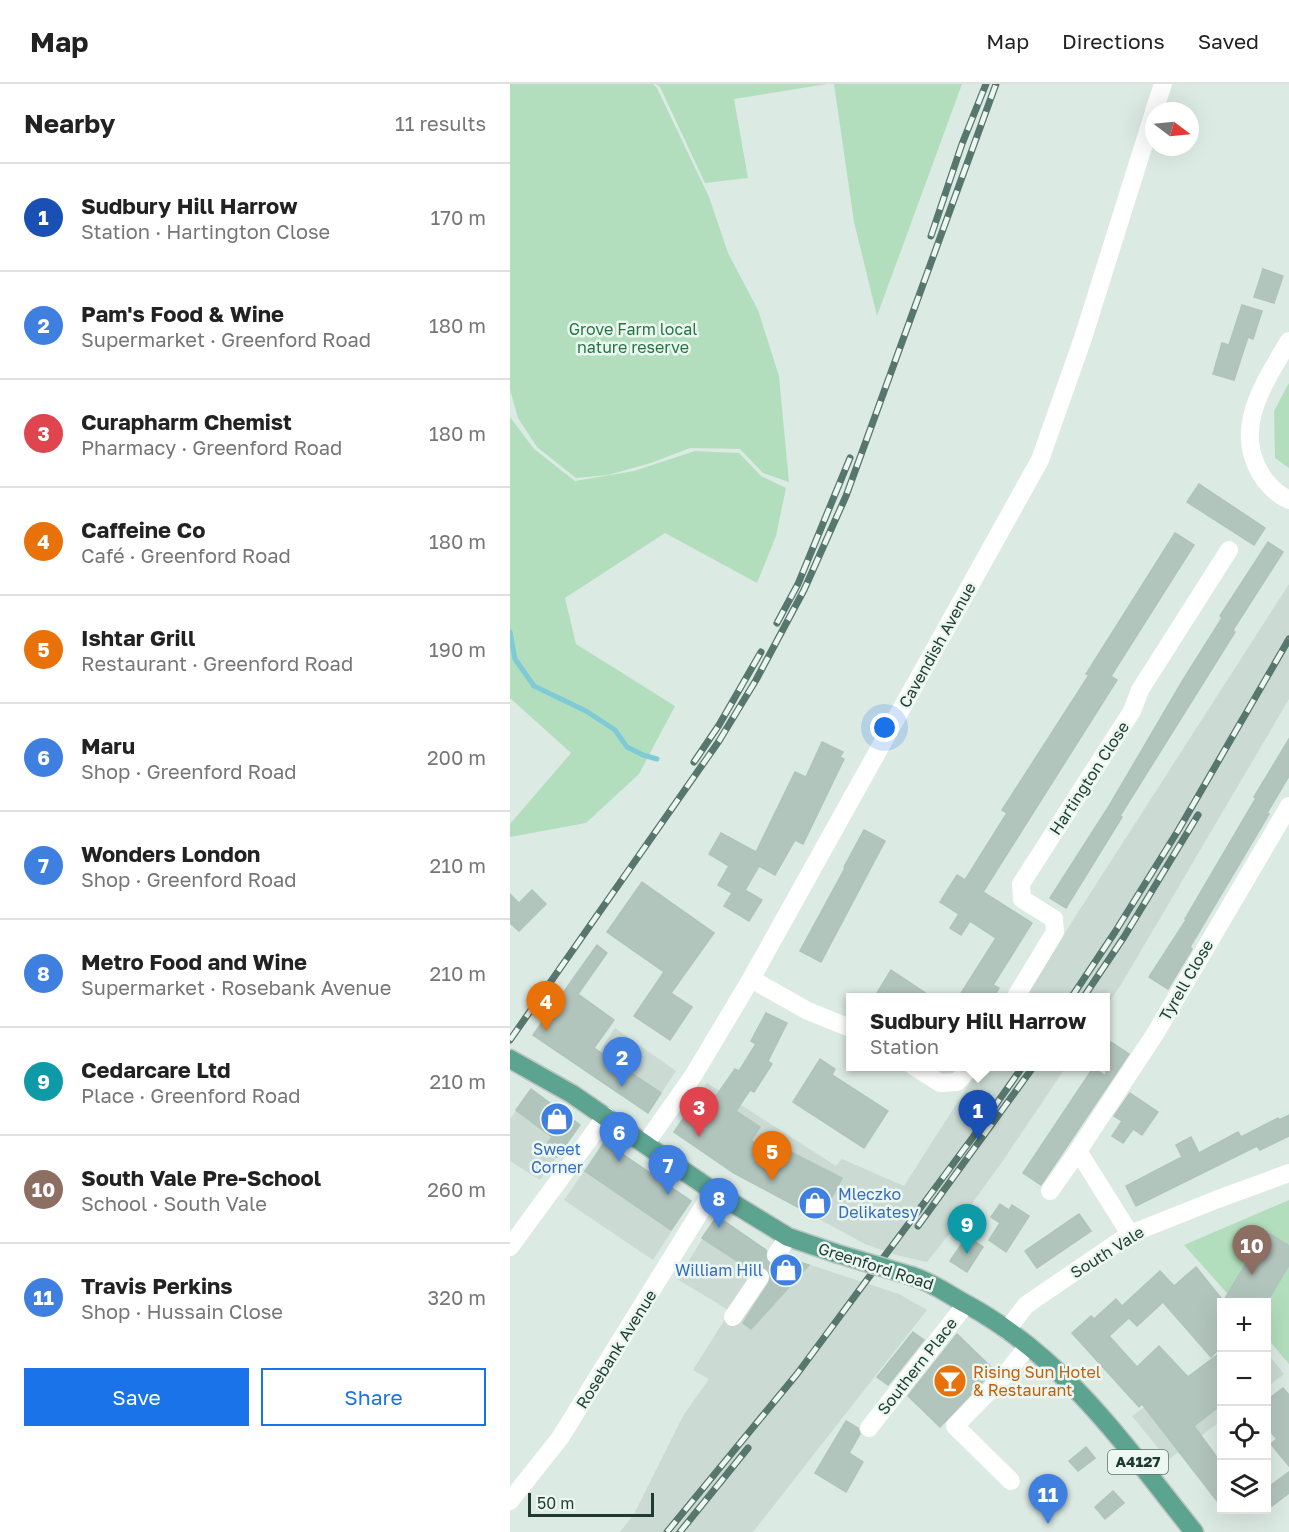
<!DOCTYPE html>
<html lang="en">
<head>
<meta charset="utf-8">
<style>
	:root { --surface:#fff; --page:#f2f2f2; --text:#222; --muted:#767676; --line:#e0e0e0; --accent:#1a73e8 }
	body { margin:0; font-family:"Golos Text",sans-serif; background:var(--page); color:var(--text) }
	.controls { position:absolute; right:18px; bottom:18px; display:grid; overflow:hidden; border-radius:0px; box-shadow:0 6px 24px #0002 }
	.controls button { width:54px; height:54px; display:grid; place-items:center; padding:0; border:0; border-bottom:2px solid var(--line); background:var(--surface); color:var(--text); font:30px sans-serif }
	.compass { position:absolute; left:635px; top:18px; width:54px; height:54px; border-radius:50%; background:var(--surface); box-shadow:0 6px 24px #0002; rotate:106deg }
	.scale { position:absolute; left:18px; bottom:15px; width:126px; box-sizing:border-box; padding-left:6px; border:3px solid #1d3b32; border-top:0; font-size:16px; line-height:21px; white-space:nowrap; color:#1d3b32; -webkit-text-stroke:4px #edf7f2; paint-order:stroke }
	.you { position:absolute; left:375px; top:644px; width:21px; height:21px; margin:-15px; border:4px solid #fff; border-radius:50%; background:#1a73e8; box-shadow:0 0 0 9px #1a73e833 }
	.badge { display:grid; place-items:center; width:39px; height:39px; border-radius:50%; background:var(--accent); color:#fff; font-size:20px; font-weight:700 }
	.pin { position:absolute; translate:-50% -50px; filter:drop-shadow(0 2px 3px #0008) }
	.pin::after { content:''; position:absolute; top:32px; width:21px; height:18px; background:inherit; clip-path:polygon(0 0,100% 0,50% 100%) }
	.popup { position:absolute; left:336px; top:909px; width:264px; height:78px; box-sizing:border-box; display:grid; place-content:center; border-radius:0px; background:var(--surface); filter:drop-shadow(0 2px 4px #0005); font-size:20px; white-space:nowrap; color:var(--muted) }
	.popup b { font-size:22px; color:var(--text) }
	.popup::after { content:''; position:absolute; left:50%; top:100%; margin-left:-12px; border:12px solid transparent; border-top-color:var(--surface) }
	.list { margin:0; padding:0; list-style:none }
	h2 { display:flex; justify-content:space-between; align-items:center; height:78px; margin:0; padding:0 24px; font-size:26px }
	h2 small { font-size:20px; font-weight:400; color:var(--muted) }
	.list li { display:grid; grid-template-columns:39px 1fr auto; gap:18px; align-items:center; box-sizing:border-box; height:108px; padding:0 24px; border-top:2px solid var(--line) }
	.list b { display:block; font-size:22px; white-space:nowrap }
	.list p { margin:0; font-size:20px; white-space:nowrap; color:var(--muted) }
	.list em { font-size:20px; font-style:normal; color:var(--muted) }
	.actions { display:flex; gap:12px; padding:18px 24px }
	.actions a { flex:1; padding:14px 0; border:2px solid var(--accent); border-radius:0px; text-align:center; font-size:21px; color:var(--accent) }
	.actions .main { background:var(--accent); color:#fff }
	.icon { flex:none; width:33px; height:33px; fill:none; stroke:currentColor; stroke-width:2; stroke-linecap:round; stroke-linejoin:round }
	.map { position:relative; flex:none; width:779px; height:1448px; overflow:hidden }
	header { display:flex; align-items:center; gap:36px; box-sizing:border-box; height:84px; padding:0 30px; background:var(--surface); border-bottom:2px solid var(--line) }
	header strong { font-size:28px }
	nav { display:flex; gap:33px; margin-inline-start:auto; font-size:21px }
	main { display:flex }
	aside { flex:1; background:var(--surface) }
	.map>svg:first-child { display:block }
	.built { fill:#cbdad3 }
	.green { fill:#b3debd }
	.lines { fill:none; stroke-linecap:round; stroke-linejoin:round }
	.stream { stroke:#7ecad6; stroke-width:5 }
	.building { fill:#b2c5bd; stroke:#afc4bb; stroke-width:1.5 }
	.minor-tunnel { stroke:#b6c7c0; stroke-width:18; stroke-dasharray:18 9; stroke-linecap:butt }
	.major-casing { stroke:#bbc4c2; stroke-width:21 }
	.minor { stroke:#fff; stroke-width:18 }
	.major { stroke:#5ca490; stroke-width:18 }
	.rail-casing { stroke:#57776e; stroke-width:7 }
	.rail { stroke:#edf7f2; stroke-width:4.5; stroke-dasharray:14; stroke-linecap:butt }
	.major-bridge-casing { stroke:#bbc4c2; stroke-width:21; stroke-linecap:butt }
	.major-bridge { stroke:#5ca490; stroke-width:18 }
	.labels { text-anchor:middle; stroke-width:5; stroke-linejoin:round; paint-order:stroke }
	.shield { fill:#edf7f2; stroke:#5b736c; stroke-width:1.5 }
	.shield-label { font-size:15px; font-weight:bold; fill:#1d3b32 }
	.park-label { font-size:16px; fill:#247541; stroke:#edf7f2 }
	.street-label { font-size:16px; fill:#1d3b32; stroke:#edf7f2 }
	.shop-label { font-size:16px; fill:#366cbe; stroke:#edf7f2 }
	.food-label { font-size:16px; fill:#c56008; stroke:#edf7f2; text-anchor:start }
</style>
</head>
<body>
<header>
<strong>Map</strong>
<nav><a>Map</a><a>Directions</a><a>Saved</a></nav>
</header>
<main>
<aside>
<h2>Nearby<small>11 results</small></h2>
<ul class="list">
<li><span class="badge" style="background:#1a4fb4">1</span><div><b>Sudbury Hill Harrow</b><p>Station · Hartington Close</p></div><em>170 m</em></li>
<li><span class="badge" style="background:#3f7fe0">2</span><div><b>Pam's Food &amp; Wine</b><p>Supermarket · Greenford Road</p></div><em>180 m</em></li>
<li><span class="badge" style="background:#e0444e">3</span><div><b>Curapharm Chemist</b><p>Pharmacy · Greenford Road</p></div><em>180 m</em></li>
<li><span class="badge" style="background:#e8710a">4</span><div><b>Caffeine Co</b><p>Café · Greenford Road</p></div><em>180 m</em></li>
<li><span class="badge" style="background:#e8710a">5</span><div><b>Ishtar Grill</b><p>Restaurant · Greenford Road</p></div><em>190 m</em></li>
<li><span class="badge" style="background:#3f7fe0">6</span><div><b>Maru</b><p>Shop · Greenford Road</p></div><em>200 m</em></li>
<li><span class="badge" style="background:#3f7fe0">7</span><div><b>Wonders London</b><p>Shop · Greenford Road</p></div><em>210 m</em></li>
<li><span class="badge" style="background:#3f7fe0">8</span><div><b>Metro Food and Wine</b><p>Supermarket · Rosebank Avenue</p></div><em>210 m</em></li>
<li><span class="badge" style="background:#0f9aa8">9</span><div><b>Cedarcare Ltd</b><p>Place · Greenford Road</p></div><em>210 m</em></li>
<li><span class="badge" style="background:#8d6e63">10</span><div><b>South Vale Pre-School</b><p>School · South Vale</p></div><em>260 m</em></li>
<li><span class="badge" style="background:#3f7fe0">11</span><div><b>Travis Perkins</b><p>Shop · Hussain Close</p></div><em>320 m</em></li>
</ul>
<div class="actions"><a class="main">Save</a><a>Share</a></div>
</aside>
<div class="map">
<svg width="779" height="1448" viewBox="0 0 779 1448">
	<rect width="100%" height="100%" fill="#dceae4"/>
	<!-- built -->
	<g class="built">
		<polygon points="779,500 779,615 612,899 596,923 596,914 513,914"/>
		<polygon points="105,944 166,987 138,1029 76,988"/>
		<polygon points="470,983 556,983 492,1078 448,1139 417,1178 386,1171 355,1160 225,1090 164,1048 197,999 326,1082 332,1075 394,1102"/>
		<polygon points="21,1005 70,1041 30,1096 0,1077 0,1035"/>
		<polygon points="93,1060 99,1061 181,1117 143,1176 54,1116"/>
		<polygon points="207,1132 258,1167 389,1210 417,1226 243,1448 110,1448 124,1430 173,1332 199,1295 183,1286 220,1227 167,1195"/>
		<polygon points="711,1268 711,1337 658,1376 622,1332"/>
		<polygon points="757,1269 774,1290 757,1303"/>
	</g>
	<!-- green -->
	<g class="green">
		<polygon points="0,0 143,0 147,4 199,113 218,169 248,226 269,292 279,398 253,389 230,365 180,364 141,379 98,391 66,394 27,363 8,334 0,306"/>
		<polygon points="146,0 317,0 224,15 238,94 195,99 150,3"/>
		<polygon points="324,0 452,0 367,232 344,138"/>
		<polygon points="779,299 779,384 765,374 764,327"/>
		<polygon points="0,333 24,365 65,397 124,387 185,367 229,369 251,392 276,404 266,452 247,499 155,449 55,514 66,560 165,622 129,690 76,739 0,753 0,740 61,669 0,614"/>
		<polygon points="779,1116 779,1280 757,1254 756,1218 725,1218 674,1161"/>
	</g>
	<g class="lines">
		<!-- stream -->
		<polyline class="stream" points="0,548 5,575 24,602 76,627 105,646 117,663 133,671 147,675"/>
	</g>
	<!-- building -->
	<g class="building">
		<polygon points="753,185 773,192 764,219 744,213"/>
		<polygon points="732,221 752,227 743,255 738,253 724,296 703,290 712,259 719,261"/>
		<polygon points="689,400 755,444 744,461 677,418"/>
		<polygon points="665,449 684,461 601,592 607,596 473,808 522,839 483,901 489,904 483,914 448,914 486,854 460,837 451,851 440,844 449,830 430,818 447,791 455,796 497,729 492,726 579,591 576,590"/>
		<polygon points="758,458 773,468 723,546 725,548 610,732 612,733 556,824 540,814 599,722 673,596 712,534 710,532"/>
		<polygon points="779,655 779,692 757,729 759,730 680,863 682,865 658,905 639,893 676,836 675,835 746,714 744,713"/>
		<polygon points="312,658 333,668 330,673 334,675 293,760 285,756 265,791 249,782 235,806 252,816 239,837 214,822 222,809 208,801 219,782 199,770 211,749 246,768 285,688 296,693"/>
		<polygon points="354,746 375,757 311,878 290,867 335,784 334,783"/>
		<polygon points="132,798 204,849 161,909 182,923 160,956 124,932 154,888 97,848"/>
		<polygon points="22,806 36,820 9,847 0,839 0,810 9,819"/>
		<polygon points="87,861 97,869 68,910 104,936 84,964 151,1009 138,1029 23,951"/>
		<polygon points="381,886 423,914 364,914"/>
		<polygon points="256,929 277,939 258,977 262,980 244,1008 240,1006 226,1027 250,1043 241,1056 266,1074 271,1063 332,1094 310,1135 224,1089 164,1048 194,1004 206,1012 225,985 229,987 246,960 241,957"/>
		<polygon points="601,958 619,970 531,1101 513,1089 583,984 596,992 596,965"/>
		<polygon points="310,975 325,985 322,991 378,1027 354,1064 283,1018"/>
		<polygon points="21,1005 70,1041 47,1073 35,1063 42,1053 6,1026"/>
		<polygon points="620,1009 648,1028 632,1051 623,1045 613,1059 602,1052 612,1037 604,1032"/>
		<polygon points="779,1031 779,1052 750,1066 747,1062 626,1122 616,1102 672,1073 666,1061 681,1053 689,1069 728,1048 731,1053 768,1034 769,1036"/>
		<polygon points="93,1060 99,1061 181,1117 161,1146 75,1087"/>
		<polygon points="490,1120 499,1126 502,1121 519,1132 496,1168 479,1156 490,1139 481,1133"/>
		<polygon points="569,1130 581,1147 527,1184 515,1167"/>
		<polygon points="207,1132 256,1166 256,1175 260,1181 270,1181 277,1174 299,1181 241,1245 233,1239 259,1199 260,1189 251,1182 246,1183 241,1186 192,1154"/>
		<polygon points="755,1147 779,1162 779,1181 757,1218 713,1218"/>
		<polygon points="457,1152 473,1163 457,1188 440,1177"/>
		<polygon points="686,1183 711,1214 711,1263 701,1273 653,1218 627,1242 619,1234 599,1252 627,1283 649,1262 678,1293 711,1268 711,1321 684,1342 711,1379 711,1422 632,1320 629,1323 562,1249 581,1232 584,1235 606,1215 612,1222 650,1187 664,1202"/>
		<polygon points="403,1248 414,1256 378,1301 367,1293"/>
		<polygon points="447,1250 484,1286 430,1343 398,1312"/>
		<polygon points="773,1304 779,1311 779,1382 761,1360 767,1355 756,1343 756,1317"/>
		<polygon points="336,1337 348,1344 350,1350 339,1369 353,1378 336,1408 305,1389"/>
		<polygon points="576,1363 585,1374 568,1387 559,1377"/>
		<polygon points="779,1388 779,1409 762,1422 756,1414 756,1405"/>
		<polygon points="603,1407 614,1419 595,1435 585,1423"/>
	</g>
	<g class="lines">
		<!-- minor-tunnel -->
		<polyline class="minor-tunnel" points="250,1193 266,1171"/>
		<!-- major casing -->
		<g class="major-casing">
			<g id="major">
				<polyline points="0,975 62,1010 203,1107 278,1153 325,1169"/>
				<path d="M402 1192C426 1200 437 1210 458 1221 556 1275 616 1363 684 1448"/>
			</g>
		</g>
		<!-- minor -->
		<g class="minor">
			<polyline points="644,27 653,0"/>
			<path d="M779 257C765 281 748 306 742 333 734 366 749 401 779 416"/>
			<polyline points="241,895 298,927 340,944"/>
			<polyline points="505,914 545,848 544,835 512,815 511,800 622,627 630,606 719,466"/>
			<polyline points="403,982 430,999 447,998 461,982"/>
			<polyline points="136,1059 183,992 241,895 530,376 573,254 644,28"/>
			<polyline points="540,1107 568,1067"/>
			<polyline points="620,1150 568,1067 645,950 779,722"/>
			<polyline points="0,1163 96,1032"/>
			<polyline points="266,1171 278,1153"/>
			<polyline points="223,1233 250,1193"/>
			<polyline points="497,1246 516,1221 620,1150 708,1115 779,1089"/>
			<polyline points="359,1344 456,1220"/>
			<polyline points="501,1397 445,1342 494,1292 518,1262"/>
			<polyline points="0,1417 50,1354 203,1107"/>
		</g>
		<!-- major -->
		<use href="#major" class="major"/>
		<!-- rail casing -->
		<g class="rail-casing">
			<g id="rail">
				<polyline points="421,152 452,60 476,0"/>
				<polyline points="267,539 288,500 340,374"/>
				<polyline points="184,678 209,641 251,568"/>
				<polyline points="561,914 605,848 669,745 779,555"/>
				<polyline points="573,914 614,853 688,731"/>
				<polyline points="0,956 209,657 246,596 294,506 336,412 486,0"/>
				<polyline points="408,1142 524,982"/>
				<polyline points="157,1448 287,1290 463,1053 513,982"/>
				<polyline points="170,1448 238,1364"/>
			</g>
		</g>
		<!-- rail -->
		<use href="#rail" class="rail"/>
		<!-- major-bridge casing -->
		<g class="major-bridge-casing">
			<polyline id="major-bridge" points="325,1169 402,1192"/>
		</g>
		<!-- major-bridge -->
		<use href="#major-bridge" class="major-bridge"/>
	</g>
	<!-- icons -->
	<defs>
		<g id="shop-disc" transform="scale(1.725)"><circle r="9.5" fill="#3f7fe0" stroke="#edf7f2"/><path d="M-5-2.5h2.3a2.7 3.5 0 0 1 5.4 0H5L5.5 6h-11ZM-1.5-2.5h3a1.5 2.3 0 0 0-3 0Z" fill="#fff"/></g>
		<g id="bar-disc" transform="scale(1.725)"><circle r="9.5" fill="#e8710a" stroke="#edf7f2"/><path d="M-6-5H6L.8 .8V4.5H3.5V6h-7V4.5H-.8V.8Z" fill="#fff"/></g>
	</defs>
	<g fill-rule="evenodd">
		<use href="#shop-disc" x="47" y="1035"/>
		<use href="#shop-disc" x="305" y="1119"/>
		<use href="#shop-disc" x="276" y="1186"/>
		<use href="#bar-disc" x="440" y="1297"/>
	</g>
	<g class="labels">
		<!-- shield labels -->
		<rect class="shield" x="598" y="1366" width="60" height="24" rx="4.5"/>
		<g class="shield-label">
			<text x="628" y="1383">A4127</text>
		</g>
		<!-- park labels -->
		<g class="park-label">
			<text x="123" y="251">Grove Farm local<tspan x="123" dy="18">nature reserve</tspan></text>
		</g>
		<!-- street labels -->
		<g class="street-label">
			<text transform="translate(427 561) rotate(-61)" y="6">Cavendish Avenue</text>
			<text transform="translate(579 694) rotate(-57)" y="6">Hartington Close</text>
			<text transform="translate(676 896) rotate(-60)" y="6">Tyrell Close</text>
			<text transform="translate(597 1168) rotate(-32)" y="6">South Vale</text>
			<text transform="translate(366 1182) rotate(18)" y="6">Greenford Road</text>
			<text transform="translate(106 1265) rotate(-58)" y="6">Rosebank Avenue</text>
			<text transform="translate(407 1282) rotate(-52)" y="6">Southern Place</text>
		</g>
		<!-- shop labels -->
		<g class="shop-label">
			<text x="47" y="1071">Sweet<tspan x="47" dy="18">Corner</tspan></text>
			<text x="328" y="1116" text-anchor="start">Mleczko<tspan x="328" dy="18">Delikatesy</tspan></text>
			<text x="253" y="1192" text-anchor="end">William Hill</text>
		</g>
		<!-- food labels -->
		<g class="food-label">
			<text x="463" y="1294">Rising Sun Hotel<tspan x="463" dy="18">&amp; Restaurant</tspan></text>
		</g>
	</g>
</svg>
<div class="controls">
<button>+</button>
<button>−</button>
<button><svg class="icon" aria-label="locate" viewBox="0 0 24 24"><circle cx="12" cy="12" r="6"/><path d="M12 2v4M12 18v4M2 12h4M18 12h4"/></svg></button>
<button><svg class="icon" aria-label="layers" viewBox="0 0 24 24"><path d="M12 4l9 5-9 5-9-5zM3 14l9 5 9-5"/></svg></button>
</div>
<svg class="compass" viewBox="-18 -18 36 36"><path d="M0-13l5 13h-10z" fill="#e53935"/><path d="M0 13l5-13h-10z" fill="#767676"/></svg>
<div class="scale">50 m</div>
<div class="you"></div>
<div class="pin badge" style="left:468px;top:1056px;background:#1a4fb4">1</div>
<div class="popup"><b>Sudbury Hill Harrow</b>Station</div>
<div class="pin badge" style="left:112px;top:1003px;background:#3f7fe0">2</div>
<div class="pin badge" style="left:189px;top:1053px;background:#e0444e">3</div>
<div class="pin badge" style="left:36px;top:947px;background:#e8710a">4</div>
<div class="pin badge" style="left:262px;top:1097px;background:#e8710a">5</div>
<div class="pin badge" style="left:109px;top:1078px;background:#3f7fe0">6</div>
<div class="pin badge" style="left:158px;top:1111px;background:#3f7fe0">7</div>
<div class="pin badge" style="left:209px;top:1144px;background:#3f7fe0">8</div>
<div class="pin badge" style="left:457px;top:1170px;background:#0f9aa8">9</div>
<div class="pin badge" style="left:742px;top:1191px;background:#8d6e63">10</div>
<div class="pin badge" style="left:538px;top:1440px;background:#3f7fe0">11</div>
</div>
</main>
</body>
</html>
